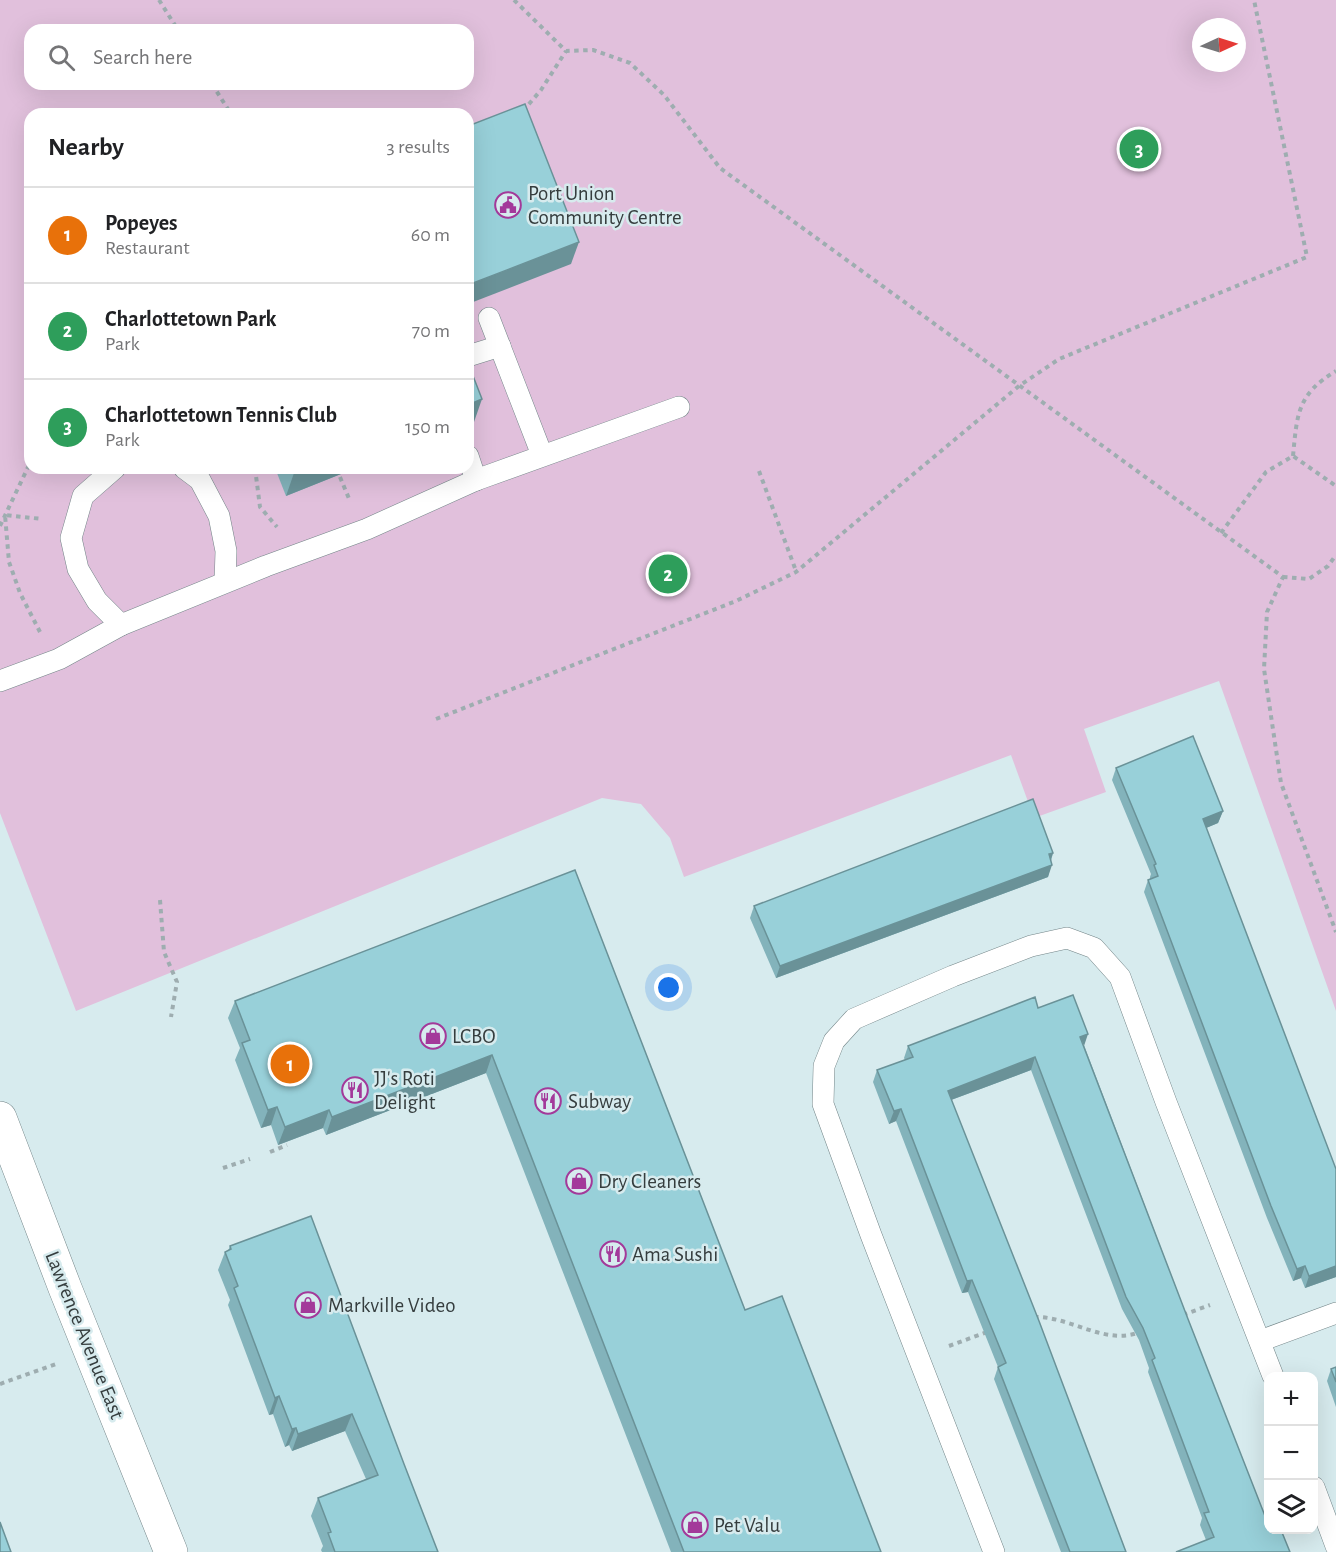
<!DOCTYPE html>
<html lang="en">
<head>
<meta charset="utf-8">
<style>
	:root { --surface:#fff; --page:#f2f2f2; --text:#202124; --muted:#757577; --line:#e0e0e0; --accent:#a3399a }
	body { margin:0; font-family:"Alegreya Sans",sans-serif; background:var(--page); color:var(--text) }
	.controls { position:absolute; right:18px; bottom:18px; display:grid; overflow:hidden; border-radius:12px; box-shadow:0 6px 24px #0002 }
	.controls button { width:54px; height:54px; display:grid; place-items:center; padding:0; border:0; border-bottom:2px solid var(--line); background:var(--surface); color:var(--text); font:30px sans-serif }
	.compass { position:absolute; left:1192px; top:18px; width:54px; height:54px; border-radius:50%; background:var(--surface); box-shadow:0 6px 24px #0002; rotate:86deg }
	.you { position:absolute; left:669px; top:988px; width:21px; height:21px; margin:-15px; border:4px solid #fff; border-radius:50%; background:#1a73e8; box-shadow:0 0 0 9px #1a73e833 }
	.badge { display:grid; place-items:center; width:39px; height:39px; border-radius:50%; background:var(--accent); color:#fff; font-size:20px; font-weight:700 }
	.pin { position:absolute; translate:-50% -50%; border:3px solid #fff; box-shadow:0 2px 6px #0006 }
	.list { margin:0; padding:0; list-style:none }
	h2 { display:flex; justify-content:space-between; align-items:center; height:78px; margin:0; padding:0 24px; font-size:26px }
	h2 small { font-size:20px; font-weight:400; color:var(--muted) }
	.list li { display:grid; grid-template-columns:39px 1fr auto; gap:18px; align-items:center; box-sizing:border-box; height:96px; padding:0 24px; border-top:2px solid var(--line) }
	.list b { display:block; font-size:22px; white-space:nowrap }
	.list p { margin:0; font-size:20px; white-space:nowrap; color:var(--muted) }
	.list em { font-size:20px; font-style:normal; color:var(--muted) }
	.icon { flex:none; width:33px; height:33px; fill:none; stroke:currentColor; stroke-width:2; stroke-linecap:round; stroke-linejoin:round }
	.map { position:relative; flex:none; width:1336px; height:1552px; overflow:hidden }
	.search { position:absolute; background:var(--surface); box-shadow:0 6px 24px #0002; left:24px; top:24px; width:450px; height:66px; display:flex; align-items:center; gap:15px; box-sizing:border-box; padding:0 21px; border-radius:18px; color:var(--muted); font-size:22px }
	.panel { position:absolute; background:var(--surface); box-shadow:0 6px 24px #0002; left:24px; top:108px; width:450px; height:366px; border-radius:18px }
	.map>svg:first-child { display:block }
	.green { fill:#e1c0dc; fill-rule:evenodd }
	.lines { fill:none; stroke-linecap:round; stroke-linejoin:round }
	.lane-casing { stroke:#738588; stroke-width:22 }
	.secondary-casing { stroke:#738588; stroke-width:34 }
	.path { stroke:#9eadb0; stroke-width:4; stroke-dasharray:4.5 4.5; stroke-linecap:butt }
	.lane { stroke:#fff; stroke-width:21 }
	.secondary { stroke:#fff; stroke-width:33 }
	.wall { fill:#83b3bb }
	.shaded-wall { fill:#6a9298 }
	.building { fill:#98d0d9; stroke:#6a9298; stroke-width:1.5 }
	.labels { text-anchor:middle; stroke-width:5; stroke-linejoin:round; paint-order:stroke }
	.poi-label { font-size:21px; fill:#353d3e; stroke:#d7ebee; text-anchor:start }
	.street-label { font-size:21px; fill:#353d3e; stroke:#d7ebee }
</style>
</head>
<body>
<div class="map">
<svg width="1336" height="1552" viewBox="0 0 1336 1552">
	<rect width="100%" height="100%" fill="#d7ebee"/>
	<!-- green -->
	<path class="green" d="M0 0H1336V1011L1219 681 1084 729 1106 792 1034 818 1011 755 684 877 670 838 641 804 602 798 76 1011 0 813ZM1201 27H1237V63H1201ZM30 30H468V84H30ZM30 114H468V468H30Z"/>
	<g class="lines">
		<!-- lane casing -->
		<g class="lane-casing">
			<g id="lane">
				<polyline points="489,318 542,455"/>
				<polyline points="468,356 500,346"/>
				<polyline points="468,456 476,480"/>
				<polyline points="115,468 83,496 71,538 78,569 97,601 121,625"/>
				<polyline points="184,468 200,480 219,516 226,551 225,582"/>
				<polyline points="0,681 59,659 121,625 266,566 367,529 476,480 679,407"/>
				<polyline points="1260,1341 1336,1313"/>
				<polyline points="1314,1487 1336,1546"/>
				<polyline points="994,1552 871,1235 823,1104 824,1066 834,1041 854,1019 953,976 1031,946 1067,938 1094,948 1120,977 1166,1102 1273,1376"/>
			</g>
		</g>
		<!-- secondary casing -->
		<g class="secondary-casing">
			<polyline id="secondary" points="0,1118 65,1288 171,1552"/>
		</g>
		<!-- path -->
		<g class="path">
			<polyline points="159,0 178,30"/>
			<polyline points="514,0 566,51 593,50 630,63 664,95 720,168 1283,577 1267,612 1264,669 1281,783 1336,932"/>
			<polyline points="212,84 231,114"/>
			<polyline points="523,111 541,90 566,51"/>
			<path d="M1293 456C1297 415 1297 394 1336 371"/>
			<polyline points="255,468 260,507 277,527"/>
			<polyline points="759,471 796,571"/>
			<polyline points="340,477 350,501"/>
			<polyline points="0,526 30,463"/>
			<polyline points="1221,533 1266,472 1293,456 1336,486"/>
			<polyline points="1283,577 1309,579 1328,566 1336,555"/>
			<polyline points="40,632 20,593 9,562 5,515 42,519"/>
			<polyline points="436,719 736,601 796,572 1019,386 1059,359 1307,257 1254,0"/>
			<polyline points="160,900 164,952 177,982 171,1017"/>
			<polyline points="270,1152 287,1145"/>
			<polyline points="223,1168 250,1159"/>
			<polyline points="1183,1315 1210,1305"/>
			<path d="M1034 1317C1071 1316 1104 1346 1140 1332"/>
			<polyline points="949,1346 987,1332"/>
			<polyline points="0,1384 56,1364"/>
		</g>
		<!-- lane -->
		<use href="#lane" class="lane"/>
		<!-- secondary -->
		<use href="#secondary" class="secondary"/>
	</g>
	<!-- wall -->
	<g class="wall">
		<polygon points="275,468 356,468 286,496"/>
		<polygon points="1116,768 1223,811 1218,823 1206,828 1336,1169 1336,1277 1305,1288 1301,1278 1293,1281 1267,1218 1144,892 1148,880 1150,879 1150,877 1151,874 1112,780"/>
		<polygon points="1053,853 1051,861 1048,877 776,978 750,918 754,906"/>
		<polygon points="575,870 745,1310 881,1552 671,1552 486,1073 326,1135 323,1128 278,1145 271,1125 261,1128 235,1060 240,1048 228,1018 235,1001"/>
		<polygon points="1084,1045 1188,1319 1267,1521 1206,1540 1200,1525 1202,1518 1148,1372 1149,1368 1139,1340 1122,1309 1031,1070 951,1100 1126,1552 1061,1552 994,1379 998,1367 968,1292 962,1293 896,1121 889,1124 873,1082 877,1070 905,1060 904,1058 908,1046"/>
		<polygon points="230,1246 404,1464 438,1552 322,1552 321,1550 323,1546 311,1516 318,1498 366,1479 345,1431 292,1451 289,1445 285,1447 273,1414 269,1415 228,1305 230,1300 218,1270 225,1252 228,1251"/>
		<polygon points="1336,1367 1336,1407 1327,1381 1331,1369"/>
	</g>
	<!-- shaded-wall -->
	<g class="shaded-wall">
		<polygon points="579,242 571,264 468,304 468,285"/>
		<polygon points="482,399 474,422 468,424 468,405"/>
		<polygon points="307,468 356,468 286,496 294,473"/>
		<polygon points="1223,811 1218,823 1199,831 1203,819"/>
		<polygon points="1053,853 1049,865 1049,854"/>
		<polygon points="1052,865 1048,877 776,978 780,966"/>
		<polygon points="1088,1034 1084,1046 1080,1037"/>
		<polygon points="492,1055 486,1073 326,1135 332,1117"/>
		<polygon points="1035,1057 1031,1070 943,1103 948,1091"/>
		<polygon points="277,1107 271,1125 261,1128 268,1110"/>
		<polygon points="901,1109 896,1121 889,1124 894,1111"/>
		<polygon points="329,1110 323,1128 278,1145 285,1127"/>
		<polygon points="1305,1266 1301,1278 1293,1281 1297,1269"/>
		<polygon points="1336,1266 1336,1277 1305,1288 1309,1276"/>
		<polygon points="972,1280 968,1292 962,1293 967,1281"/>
		<polygon points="279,1396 273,1414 269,1415 275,1398"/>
		<polygon points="352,1414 345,1431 292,1451 298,1434"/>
		<polygon points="296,1428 289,1445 285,1447 292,1429"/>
	</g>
	<!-- building -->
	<g class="building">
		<polygon points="525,104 579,242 468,285 468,126"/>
		<polygon points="468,363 482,399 468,405"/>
		<polygon points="292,468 307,468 294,473"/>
		<polygon points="1193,736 1223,811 1203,819 1336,1169 1336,1266 1309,1276 1305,1266 1297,1269 1271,1206 1148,880 1158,876 1154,865 1156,864 1116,768"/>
		<polygon points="1033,799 1053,853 1049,854 1052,865 780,966 754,906"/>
		<polygon points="575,870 745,1310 782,1296 881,1552 684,1552 492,1055 332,1117 329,1110 285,1127 277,1107 268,1110 242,1043 250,1040 235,1001"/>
		<polygon points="1073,995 1088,1034 1080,1037 1188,1319 1267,1521 1269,1521 1269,1530 1281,1530 1290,1552 1176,1552 1214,1537 1204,1513 1209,1512 1152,1360 1155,1358 1143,1328 1126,1297 1035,1057 948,1091 1039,1321 1126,1552 1070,1552 998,1367 1006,1363 972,1280 967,1281 901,1109 894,1111 877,1070 913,1057 908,1046 968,1023 1035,997 1038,1008"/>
		<polygon points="311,1216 404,1464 438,1552 335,1552 328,1533 331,1532 318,1498 378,1475 352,1414 298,1434 296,1428 292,1429 279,1396 275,1398 234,1288 238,1286 225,1252 231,1249 230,1246"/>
		<polygon points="1336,1367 1336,1382 1331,1369"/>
		<polygon points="0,1522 11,1552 0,1552"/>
	</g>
	<!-- icons -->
	<defs>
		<g id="civic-ring" transform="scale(1.35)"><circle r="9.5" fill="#d7ebee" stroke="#a3399a" stroke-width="1.5"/><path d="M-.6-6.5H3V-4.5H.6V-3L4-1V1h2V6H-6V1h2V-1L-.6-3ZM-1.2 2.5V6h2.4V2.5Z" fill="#a3399a"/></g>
		<g id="shop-ring" transform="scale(1.35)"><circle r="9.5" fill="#d7ebee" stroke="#a3399a" stroke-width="1.5"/><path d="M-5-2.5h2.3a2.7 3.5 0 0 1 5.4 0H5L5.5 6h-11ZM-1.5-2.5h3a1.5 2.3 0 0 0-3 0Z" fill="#a3399a"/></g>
		<g id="restaurant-ring" transform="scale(1.35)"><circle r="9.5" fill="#d7ebee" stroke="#a3399a" stroke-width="1.5"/><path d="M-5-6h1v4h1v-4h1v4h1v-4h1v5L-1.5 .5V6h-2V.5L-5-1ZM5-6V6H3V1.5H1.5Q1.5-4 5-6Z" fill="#a3399a"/></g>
	</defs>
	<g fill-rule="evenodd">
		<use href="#civic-ring" x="508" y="205"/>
		<use href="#shop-ring" x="433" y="1036"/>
		<use href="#restaurant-ring" x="355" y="1090"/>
		<use href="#restaurant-ring" x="548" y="1101"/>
		<use href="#shop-ring" x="579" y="1181"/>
		<use href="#restaurant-ring" x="613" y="1254"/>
		<use href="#shop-ring" x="308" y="1305"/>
		<use href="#shop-ring" x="695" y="1525"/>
	</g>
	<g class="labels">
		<!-- poi labels -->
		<g class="poi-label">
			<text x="528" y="200">Port Union<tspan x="528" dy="24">Community Centre</tspan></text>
			<text x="452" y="1043">LCBO</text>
			<text x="374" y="1085">JJ's Roti<tspan x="374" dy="24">Delight</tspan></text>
			<text x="568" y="1108">Subway</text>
			<text x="598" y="1188">Dry Cleaners</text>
			<text x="632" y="1261">Ama Sushi</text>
			<text x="328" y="1312">Markville Video</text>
			<text x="714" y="1532">Pet Valu</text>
		</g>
		<!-- street labels -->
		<g class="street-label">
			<text transform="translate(85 1335) rotate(68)" y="7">Lawrence Avenue East</text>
		</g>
	</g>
</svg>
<div class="controls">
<button>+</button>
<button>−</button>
<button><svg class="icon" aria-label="layers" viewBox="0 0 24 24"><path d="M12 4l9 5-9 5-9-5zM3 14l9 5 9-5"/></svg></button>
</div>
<svg class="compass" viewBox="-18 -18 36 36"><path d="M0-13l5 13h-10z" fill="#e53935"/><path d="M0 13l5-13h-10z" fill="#757577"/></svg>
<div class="you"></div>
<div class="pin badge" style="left:290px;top:1064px;background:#e8710a">1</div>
<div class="pin badge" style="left:668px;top:574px;background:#2e9e5b">2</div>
<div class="pin badge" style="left:1139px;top:149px;background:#2e9e5b">3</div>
<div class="search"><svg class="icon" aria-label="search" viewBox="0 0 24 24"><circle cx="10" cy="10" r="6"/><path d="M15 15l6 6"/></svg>Search here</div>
<section class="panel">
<h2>Nearby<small>3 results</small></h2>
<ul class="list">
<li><span class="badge" style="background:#e8710a">1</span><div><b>Popeyes</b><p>Restaurant</p></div><em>60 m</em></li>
<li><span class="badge" style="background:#2e9e5b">2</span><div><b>Charlottetown Park</b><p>Park</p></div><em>70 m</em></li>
<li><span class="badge" style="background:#2e9e5b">3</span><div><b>Charlottetown Tennis Club</b><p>Park</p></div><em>150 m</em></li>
</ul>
</section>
</div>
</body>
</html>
